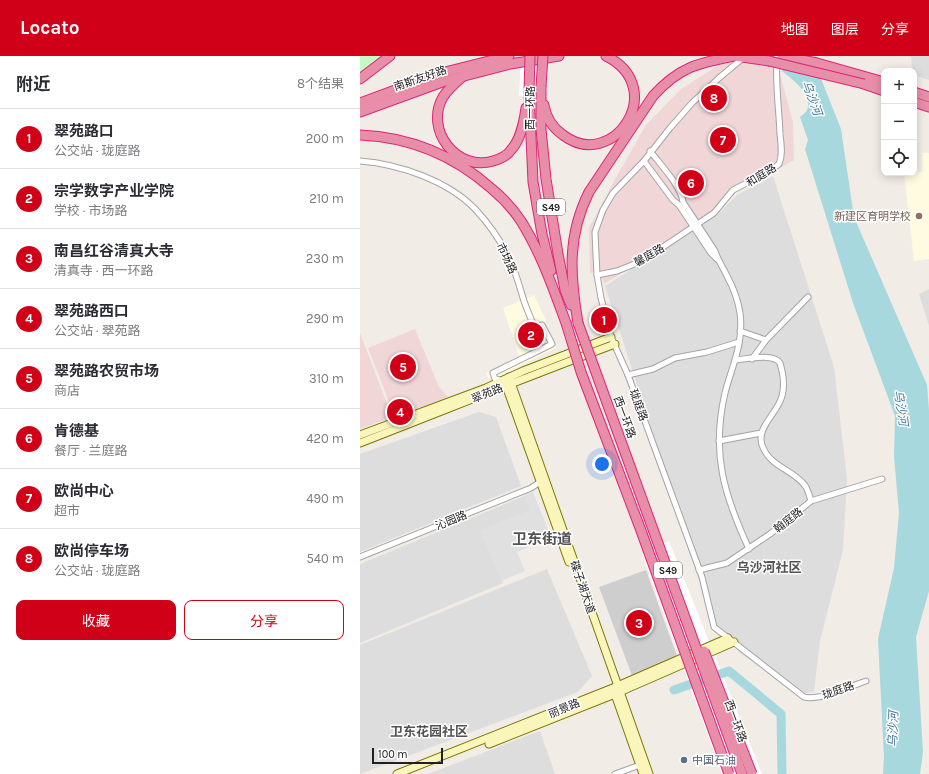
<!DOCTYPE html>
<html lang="zh">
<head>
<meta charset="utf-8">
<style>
	:root { --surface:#fff; --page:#f2f2f3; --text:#2b2b33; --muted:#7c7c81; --line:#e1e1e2; --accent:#d00018 }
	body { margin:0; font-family:Karla,"Noto Sans SC",sans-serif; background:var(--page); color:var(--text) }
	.controls { position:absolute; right:12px; top:12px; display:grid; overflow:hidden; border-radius:8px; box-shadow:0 2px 10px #0003 }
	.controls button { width:36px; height:36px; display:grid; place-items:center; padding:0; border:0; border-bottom:1px solid var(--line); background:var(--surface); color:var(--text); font:20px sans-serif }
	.scale { position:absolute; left:12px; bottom:10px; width:71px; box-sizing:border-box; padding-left:4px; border:2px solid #202020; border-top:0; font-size:11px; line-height:14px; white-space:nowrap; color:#202020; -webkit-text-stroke:3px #fff; paint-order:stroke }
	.you { position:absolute; left:242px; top:408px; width:14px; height:14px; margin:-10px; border:3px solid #fff; border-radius:50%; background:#1a73e8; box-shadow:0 0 0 6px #1a73e833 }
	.badge { display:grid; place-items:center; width:26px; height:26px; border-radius:50%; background:var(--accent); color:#fff; font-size:13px; font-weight:700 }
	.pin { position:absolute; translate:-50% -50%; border:2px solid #fff; box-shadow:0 1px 4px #0006 }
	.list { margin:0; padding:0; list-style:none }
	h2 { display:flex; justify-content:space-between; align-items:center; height:52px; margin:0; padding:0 16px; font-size:17px }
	h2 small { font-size:13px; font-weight:400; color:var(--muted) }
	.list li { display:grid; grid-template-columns:26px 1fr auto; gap:12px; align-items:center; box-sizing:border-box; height:60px; padding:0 16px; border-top:1px solid var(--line) }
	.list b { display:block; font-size:15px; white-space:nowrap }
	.list p { margin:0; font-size:13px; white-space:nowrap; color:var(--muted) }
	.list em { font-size:13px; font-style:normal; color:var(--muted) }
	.actions { display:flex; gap:8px; padding:12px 16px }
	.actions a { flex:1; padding:9px 0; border:1px solid var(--accent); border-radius:8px; text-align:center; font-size:14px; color:var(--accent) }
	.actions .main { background:var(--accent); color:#fff }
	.icon { flex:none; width:22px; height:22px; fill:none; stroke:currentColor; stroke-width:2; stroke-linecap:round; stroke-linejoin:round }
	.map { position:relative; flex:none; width:569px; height:718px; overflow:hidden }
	header { display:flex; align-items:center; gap:24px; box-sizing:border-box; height:56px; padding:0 20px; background:var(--accent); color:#fff }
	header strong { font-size:19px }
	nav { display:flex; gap:22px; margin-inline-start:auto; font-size:14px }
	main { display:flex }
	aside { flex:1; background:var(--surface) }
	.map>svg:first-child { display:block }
	.residential { fill:#dedddd }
	.commercial { fill:#f1d6d8 }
	.education { fill:#fffbe1 }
	.religious { fill:#cecece }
	.park { fill:#c6fac4 }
	.parking { fill:#e0e0e0 }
	.water { fill:#a7d8de }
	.pier { fill:#fff }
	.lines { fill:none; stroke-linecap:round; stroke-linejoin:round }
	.river { stroke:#a7d8de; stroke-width:9 }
	.street-casing { stroke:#a4a4a4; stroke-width:7 }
	.secondary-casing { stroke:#7a7904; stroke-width:9 }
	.highway-casing { stroke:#dd257a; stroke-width:11 }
	.street { stroke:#fff; stroke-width:5 }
	.secondary { stroke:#faf6bb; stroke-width:7 }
	.highway { stroke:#e88ea9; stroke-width:9 }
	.highway-bridge-casing { stroke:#dd257a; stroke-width:11; stroke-linecap:butt }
	.highway-bridge { stroke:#e88ea9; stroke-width:9 }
	.education-dot { fill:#8d6e63; stroke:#fff; stroke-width:1.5 }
	.service-dot { fill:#5c6f8a; stroke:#fff; stroke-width:1.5 }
	.labels { text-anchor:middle; stroke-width:3; stroke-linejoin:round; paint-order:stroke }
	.shield { fill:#fff; stroke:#636363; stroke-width:1 }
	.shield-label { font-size:10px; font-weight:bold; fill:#202020 }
	.street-label { font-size:11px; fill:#202020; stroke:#fff }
	.education-label { font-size:11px; fill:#785e54; stroke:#fff; text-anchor:end }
	.service-label { font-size:11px; fill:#4e5e75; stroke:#fff; text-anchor:start }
	.water-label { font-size:12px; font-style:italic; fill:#427899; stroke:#fff }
	.quarter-label { font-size:13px; font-weight:bold; fill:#535353; stroke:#fff }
	.district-label { font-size:15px; font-weight:bold; fill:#535353; stroke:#fff }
</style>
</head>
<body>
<header>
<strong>Locato</strong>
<nav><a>地图</a><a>图层</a><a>分享</a></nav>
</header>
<main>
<aside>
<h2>附近<small>8个结果</small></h2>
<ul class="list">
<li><span class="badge">1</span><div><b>翠苑路口</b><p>公交站 · 珑庭路</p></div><em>200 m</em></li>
<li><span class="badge">2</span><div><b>宗学数字产业学院</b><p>学校 · 市场路</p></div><em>210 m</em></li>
<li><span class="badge">3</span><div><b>南昌红谷清真大寺</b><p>清真寺 · 西一环路</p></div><em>230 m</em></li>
<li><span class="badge">4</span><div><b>翠苑路西口</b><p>公交站 · 翠苑路</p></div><em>290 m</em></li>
<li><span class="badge">5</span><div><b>翠苑路农贸市场</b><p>商店</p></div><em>310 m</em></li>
<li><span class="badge">6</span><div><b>肯德基</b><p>餐厅 · 兰庭路</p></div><em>420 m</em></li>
<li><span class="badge">7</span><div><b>欧尚中心</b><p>超市</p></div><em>490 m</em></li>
<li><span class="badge">8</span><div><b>欧尚停车场</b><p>公交站 · 珑庭路</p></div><em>540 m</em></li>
</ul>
<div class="actions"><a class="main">收藏</a><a>分享</a></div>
</aside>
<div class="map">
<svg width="569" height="718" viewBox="0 0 569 718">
	<rect width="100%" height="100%" fill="#f1ece6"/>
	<!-- residential -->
	<g class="residential">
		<polygon points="551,0 569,0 569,24 554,19 554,15 552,15"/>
		<polygon points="413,120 474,311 487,422 483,494 460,585 454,635 440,639 380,597 348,560 331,495 245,230 356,160 377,139"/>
		<polygon points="569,233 569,270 559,238"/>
		<polygon points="119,356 136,361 161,430 0,496 0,398"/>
		<polygon points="167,439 173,454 122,475 143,527 0,587 0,508"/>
		<polygon points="187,513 232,620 218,636 0,718 0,589"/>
		<polygon points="180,675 195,718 68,718"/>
	</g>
	<!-- commercial -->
	<g class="commercial">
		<polygon points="365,5 408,8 420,18 433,66 434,104 375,137 357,157 279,207 244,228 240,214 230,217 229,172 254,125 286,69 321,33"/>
		<polygon points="55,273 79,331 89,342 35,361 8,292"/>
		<polygon points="0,277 32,361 0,373"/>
	</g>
	<!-- education -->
	<g class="education">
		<polygon points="562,97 569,97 569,203 554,205 544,117 562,116"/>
		<polygon points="174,239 186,264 184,266 196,292 133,323 128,322 126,317 160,303 143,252"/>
	</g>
	<!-- religious -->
	<polygon class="religious" points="286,514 318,603 273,622 239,531"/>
	<!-- park -->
	<polygon class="park" points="0,0 21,0 0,16"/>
	<!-- parking -->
	<polygon class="parking" points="173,436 188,474 165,483 168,491 157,496 165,515 141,525 120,474 170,454 164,439"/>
	<!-- water -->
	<path class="water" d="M421 0H452L481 73 494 161 567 329 569 354V535L556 581 563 696 560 718H523L524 701 518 583 534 512 539 457 534 400 535 360 493 247 445 93 448 84 440 61C443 59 446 56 447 54 453 38 432 23 422 15Z"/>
	<!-- pier -->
	<g class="pier">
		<polygon points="161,0 188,0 187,38 159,40"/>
		<polygon points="309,485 402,718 362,718 282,498"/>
	</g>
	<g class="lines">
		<!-- river -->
		<polyline class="river" points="314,634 369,615 421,658 422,718"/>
		<!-- street casing -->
		<g class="street-casing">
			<g id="street">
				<path d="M384 1 359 22 332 47 310 72 284 105 253 137 243 154 235 176 237 219 241 242 251 281 268 319 342 521 354 571 444 641C461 645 488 631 506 625"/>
				<path d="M290 95C300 108 321 130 323 146L355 195C358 205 363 211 367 220 373 231 378 244 380 257 384 287 372 310 365 337 351 397 364 439 389 493"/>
				<path d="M0 105C39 108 89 125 116 154 128 167 138 181 146 196 155 212 159 229 164 245 167 254 171 262 174 271L182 269 192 288 133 317 135 323 141 324"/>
				<polyline points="284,105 313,144 319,149 351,197 357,203"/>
				<path d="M237 219 257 215 282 205 354 157 373 134 410 115 419 108C423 99 421 88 420 78 419 52 415 26 417 0"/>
				<polyline points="380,275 406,284"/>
				<polyline points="392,303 406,284 448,241"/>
				<path d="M376 304C387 303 413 297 420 307 423 317 425 329 422 340 418 357 396 371 402 389 410 412 434 413 446 431 448 435 450 441 451 445"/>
				<polyline points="268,319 293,313 315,302 347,296 379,286"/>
				<polyline points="359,385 401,377"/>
				<polyline points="0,501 171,432 180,426"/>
				<polyline points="339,514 367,507 410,478 451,445 522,423"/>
				<polyline points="255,718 280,709"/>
			</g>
		</g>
		<!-- secondary casing -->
		<g class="secondary-casing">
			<g id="secondary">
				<polyline points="149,321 289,718"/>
				<polyline points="144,324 209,506"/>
				<polyline points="0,379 126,332 163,315 251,281"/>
				<path d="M0 387C85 354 169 320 255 288"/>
				<polyline points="256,641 283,718"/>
				<polyline points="129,688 255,638 374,586"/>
				<polyline points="37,718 253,632 368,582"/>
			</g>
		</g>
		<!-- highway casing -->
		<g class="highway-casing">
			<g id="highway">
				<polyline points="375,0 409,5"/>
				<polyline points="422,0 457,7 524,26"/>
				<path d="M102 21C95 27 88 33 83 41 64 74 97 116 133 105 140 103 147 100 151 94 161 83 164 66 166 52"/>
				<polyline points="0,23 30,0"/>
				<polyline points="504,28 524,35"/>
				<polyline points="181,31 181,73 186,123 198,198 205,234 211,249"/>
				<polyline points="169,36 173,126 182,178 191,215"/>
				<polyline points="554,36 569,41"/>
				<polyline points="554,46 569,51"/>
				<polyline points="0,47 81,17 149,0"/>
				<path d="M184 49C186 62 193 72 203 79 253 117 310 32 246 0"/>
				<polyline points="0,56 85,25 150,8 199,0"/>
				<path d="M0 79C50 81 95 100 132 133 143 142 153 153 161 165 181 197 193 232 206 267"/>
				<path d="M218 267C210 220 207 180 229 136L293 40C319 11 338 7 374 0"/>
			</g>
		</g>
		<!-- street -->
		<use href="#street" class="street"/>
		<!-- secondary -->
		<use href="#secondary" class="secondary"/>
		<!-- highway -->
		<use href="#highway" class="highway"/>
		<!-- highway-bridge casing -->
		<g class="highway-bridge-casing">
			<g id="highway-bridge">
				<polyline points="409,5 504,28"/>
				<polyline points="181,31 183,0"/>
				<polyline points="169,36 170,0"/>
				<polyline points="206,267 221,316 280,472 369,718"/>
				<polyline points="218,267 382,718"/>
				<polyline points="344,595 392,718"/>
			</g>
		</g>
		<!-- highway-bridge -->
		<use href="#highway-bridge" class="highway-bridge"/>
	</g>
	<!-- markers -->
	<circle class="education-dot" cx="559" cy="160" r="4"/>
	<circle class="service-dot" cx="324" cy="704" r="4"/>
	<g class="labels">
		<!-- shield labels -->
		<g class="shield">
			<rect x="177" y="143" width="28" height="16" rx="3"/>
			<rect x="294" y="506" width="28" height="16" rx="3"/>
		</g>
		<g class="shield-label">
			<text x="191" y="155">S49</text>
			<text x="308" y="518">S49</text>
		</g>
		<!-- street labels -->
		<g class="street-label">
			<text transform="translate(60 22) rotate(-19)" y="4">南斯友好路</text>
			<text transform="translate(170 52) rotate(-90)" y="4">西一环路</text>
			<text transform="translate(401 119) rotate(-31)" y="4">和庭路</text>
			<text transform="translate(289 199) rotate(-30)" y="4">馨庭路</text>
			<text transform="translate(147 202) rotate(64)" y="4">市场路</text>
			<text transform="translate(127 337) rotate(-22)" y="4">翠苑路</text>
			<text transform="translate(279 349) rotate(70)" y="4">珑庭路</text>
			<text transform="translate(265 361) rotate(70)" y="4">西一环路</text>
			<text transform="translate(91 464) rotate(-22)" y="4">沁园路</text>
			<text transform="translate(428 464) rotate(-38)" y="4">翰庭路</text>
			<text transform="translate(223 531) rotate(71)" y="4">碟子湖大道</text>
			<text transform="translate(478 634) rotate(-19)" y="4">珑庭路</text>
			<text transform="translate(204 652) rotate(-22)" y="4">丽景路</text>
			<text transform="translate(376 665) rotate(70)" y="4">西一环路</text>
		</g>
		<!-- education labels -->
		<g class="education-label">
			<text x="551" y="164">新建区育明学校</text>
		</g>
		<!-- service labels -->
		<g class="service-label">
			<text x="332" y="708">中国石油</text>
		</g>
		<!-- water labels -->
		<g class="water-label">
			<text transform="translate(452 42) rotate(70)" y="4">乌沙河</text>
			<text transform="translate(541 352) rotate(81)" y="4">乌沙河</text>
			<text transform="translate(533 673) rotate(-88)" y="4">乌沙河</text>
		</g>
		<!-- quarter labels -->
		<g class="quarter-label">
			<text x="409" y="516">乌沙河社区</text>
			<text x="69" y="680">卫东花园社区</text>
		</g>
		<!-- district labels -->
		<g class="district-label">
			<text x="182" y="488">卫东街道</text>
		</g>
	</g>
</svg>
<div class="controls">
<button>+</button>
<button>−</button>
<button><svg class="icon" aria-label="locate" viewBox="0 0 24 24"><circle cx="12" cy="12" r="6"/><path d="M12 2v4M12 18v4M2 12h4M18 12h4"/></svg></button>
</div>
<div class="scale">100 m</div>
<div class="you"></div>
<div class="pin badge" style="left:244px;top:264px">1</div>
<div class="pin badge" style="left:171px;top:279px">2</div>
<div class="pin badge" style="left:279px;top:567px">3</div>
<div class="pin badge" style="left:40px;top:356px">4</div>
<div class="pin badge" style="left:43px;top:311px">5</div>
<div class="pin badge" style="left:331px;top:127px">6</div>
<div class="pin badge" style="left:363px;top:84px">7</div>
<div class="pin badge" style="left:354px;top:42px">8</div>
</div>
</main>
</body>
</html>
